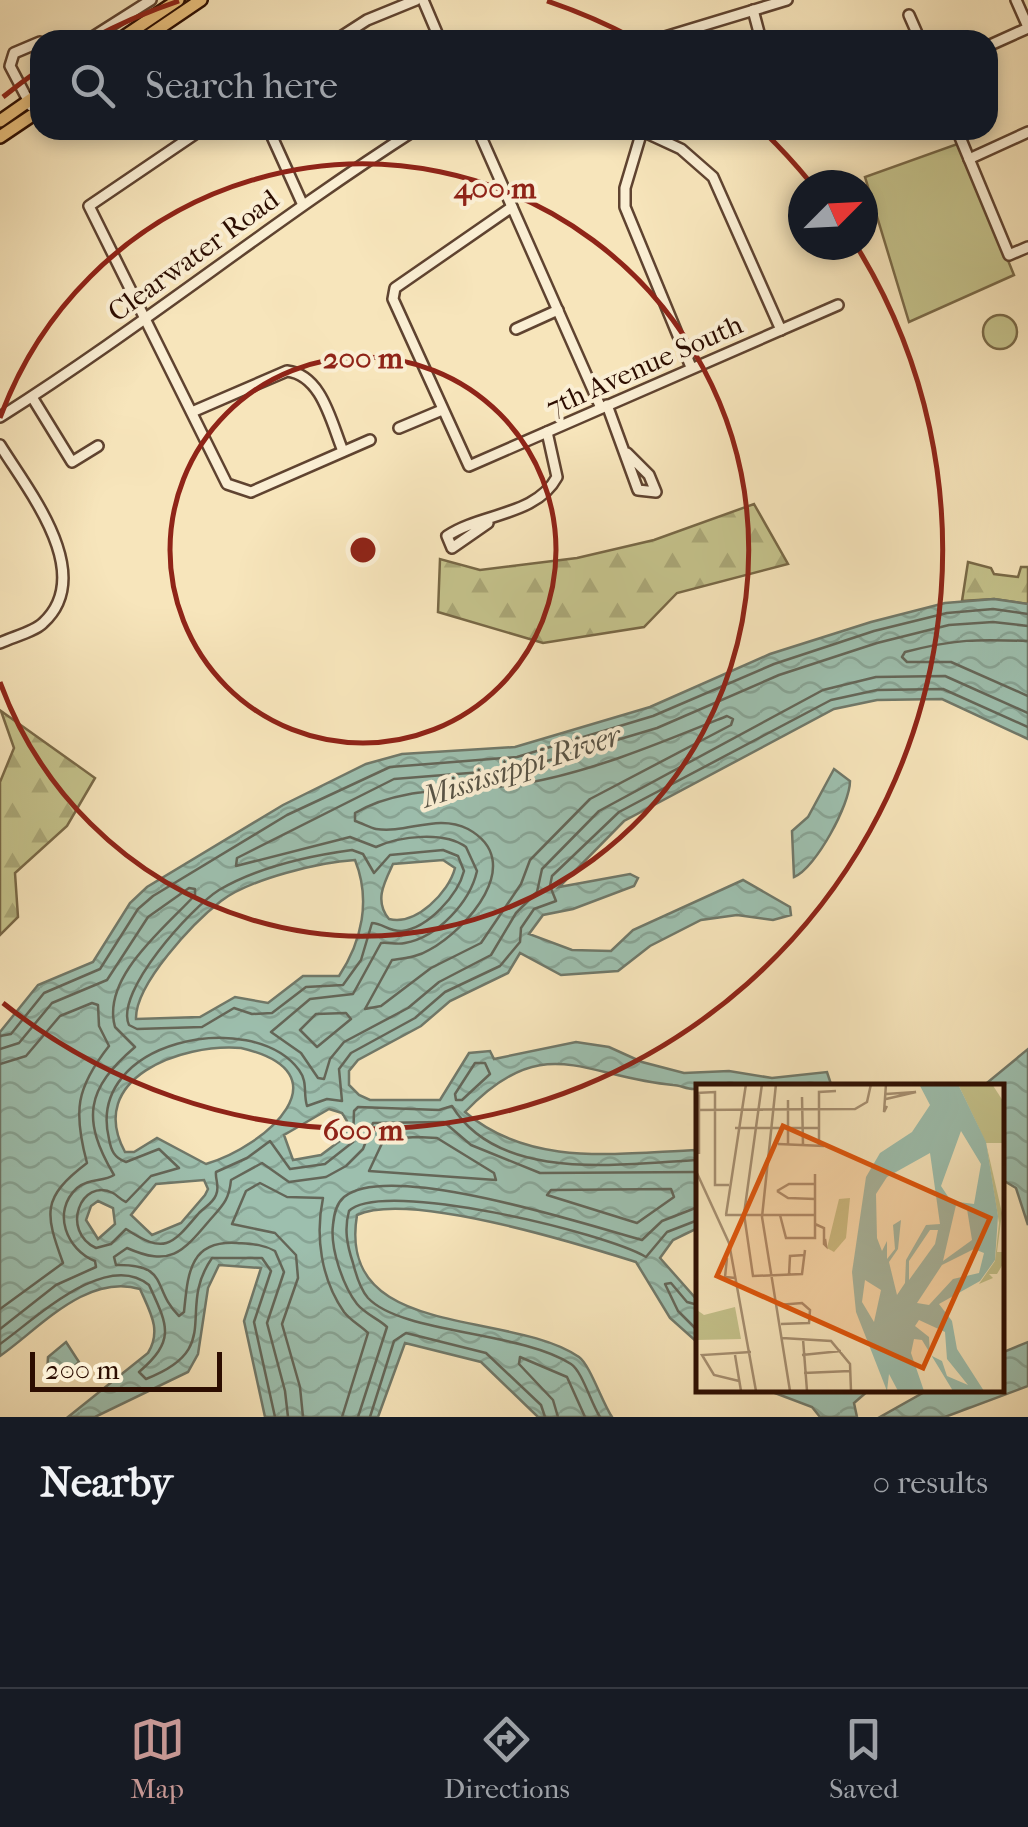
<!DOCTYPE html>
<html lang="en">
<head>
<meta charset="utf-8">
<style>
	:root { --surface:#171b24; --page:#242831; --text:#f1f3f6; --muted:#9ea1a6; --line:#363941; --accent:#c59692 }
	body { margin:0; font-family:"IM FELL French Canon",serif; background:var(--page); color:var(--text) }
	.compass { position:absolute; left:788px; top:170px; width:90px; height:90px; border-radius:50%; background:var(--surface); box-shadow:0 5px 15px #0003; rotate:66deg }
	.scale { position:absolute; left:30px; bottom:25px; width:192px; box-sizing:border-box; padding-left:10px; border:5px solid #2c0d01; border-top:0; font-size:28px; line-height:35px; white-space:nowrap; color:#2c0d01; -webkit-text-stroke:8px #faeed3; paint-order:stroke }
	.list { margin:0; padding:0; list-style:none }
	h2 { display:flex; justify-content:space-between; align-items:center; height:130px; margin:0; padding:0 40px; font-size:42px }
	h2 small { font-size:32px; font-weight:400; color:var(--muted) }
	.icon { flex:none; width:55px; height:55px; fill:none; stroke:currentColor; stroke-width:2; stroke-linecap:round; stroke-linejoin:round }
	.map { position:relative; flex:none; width:1028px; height:1417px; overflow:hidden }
	.search { position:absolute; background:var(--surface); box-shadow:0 5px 15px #0003; left:30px; right:30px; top:30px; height:110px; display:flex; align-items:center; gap:25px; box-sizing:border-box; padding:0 35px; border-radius:30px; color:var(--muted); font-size:38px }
	.sheet { height:270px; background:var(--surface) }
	nav { display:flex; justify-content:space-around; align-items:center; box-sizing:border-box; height:140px; border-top:2px solid var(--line); background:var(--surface); font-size:28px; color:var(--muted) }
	nav a { display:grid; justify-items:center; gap:5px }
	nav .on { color:var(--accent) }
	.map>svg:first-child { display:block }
	.forest { fill:url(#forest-firs); stroke:#786846; stroke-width:2.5 }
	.park { fill:#c4c28b; stroke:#786846; stroke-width:2.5 }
	.water { fill:url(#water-waves); stroke:#707869; stroke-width:2.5; fill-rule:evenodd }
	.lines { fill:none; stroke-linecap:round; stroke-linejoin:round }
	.shore { stroke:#646658; stroke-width:2.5 }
	.minor-casing { stroke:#5f4330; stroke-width:14 }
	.major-casing { stroke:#2c0d01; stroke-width:16 }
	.minor { stroke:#faeed3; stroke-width:9 }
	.major { stroke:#ecc27e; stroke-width:11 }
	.ring { fill:none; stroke:#8f2418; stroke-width:5 }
	.labels { text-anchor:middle; stroke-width:8; stroke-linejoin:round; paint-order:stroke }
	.street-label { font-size:28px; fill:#2c0d01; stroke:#faeed3 }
	.water-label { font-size:30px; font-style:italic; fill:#595446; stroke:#faeed3 }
	.inset-road { fill:none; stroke:#a68f71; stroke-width:2.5 }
	.view { fill:#df550b; fill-opacity:0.15; stroke:#df550b; stroke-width:5 }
	.inset-edge { fill:none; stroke:#2c0d01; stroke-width:5 }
	.centre { fill:#8f2418; stroke:#faeed3; stroke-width:5 }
	.ring-label { font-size:30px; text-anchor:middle; font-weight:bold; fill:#8f2418; stroke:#faeed3; stroke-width:8; stroke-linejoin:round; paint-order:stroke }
</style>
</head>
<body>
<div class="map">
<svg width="1028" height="1417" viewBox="0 0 1028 1417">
	<defs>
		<pattern id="forest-firs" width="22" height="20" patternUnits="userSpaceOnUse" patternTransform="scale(2.5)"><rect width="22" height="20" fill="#c4c28b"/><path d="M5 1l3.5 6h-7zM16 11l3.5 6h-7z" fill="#a9a676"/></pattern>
		<pattern id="water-waves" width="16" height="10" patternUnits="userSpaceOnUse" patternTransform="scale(2.5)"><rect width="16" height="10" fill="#9dbfae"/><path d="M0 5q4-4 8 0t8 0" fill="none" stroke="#87a394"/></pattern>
	</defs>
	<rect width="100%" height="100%" fill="#f7e5bb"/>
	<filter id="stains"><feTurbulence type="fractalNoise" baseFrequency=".002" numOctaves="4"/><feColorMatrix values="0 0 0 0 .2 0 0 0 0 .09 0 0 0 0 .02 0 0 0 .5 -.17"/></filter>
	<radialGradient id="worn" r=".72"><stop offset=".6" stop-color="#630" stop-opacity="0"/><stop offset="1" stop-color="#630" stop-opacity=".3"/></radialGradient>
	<!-- forest -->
	<g class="forest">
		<polygon points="754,504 788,564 677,593 644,627 543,643 438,612 440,559 480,570 577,558 654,540"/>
		<polygon points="968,562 991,568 994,574 1018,577 1021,567 1028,567 1028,604 994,599 962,601"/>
		<polygon points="1,711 95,778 67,826 15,873 18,917 0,935 0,782 14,748"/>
	</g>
	<!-- park -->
	<g class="park">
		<polygon points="960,143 1014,275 909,322 865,177"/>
		<circle cx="1000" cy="332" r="17"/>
	</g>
	<!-- water -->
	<g class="water">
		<path d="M994 599 1028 604V739L942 699 877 700 834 709 624 821 559 887 630 874 638 878 634 886 573 909 543 915 529 934 572 950 611 951 633 930 743 880 790 907 791 915 773 920 737 915 701 920 650 946 618 971 561 975 520 953 508 973 450 1001 421 1026 358 1060 349 1071V1085L359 1095 370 1100H440L469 1053 490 1051 494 1059 576 1042 609 1047 642 1062 684 1073 729 1071 772 1078 827 1072 832 1087C788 1087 735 1088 695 1089 688 1090 680 1085 673 1085 583 1077 544 1029 465 1112 531 1168 617 1153 698 1150V1228L673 1240 660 1258 698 1301V1343L670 1318 636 1262C579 1244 409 1191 357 1215 336 1341 510 1309 579 1357 590 1365 602 1402 612 1417H538L481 1362 405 1343 378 1417H265L244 1321 261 1268 219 1265 208 1288 198 1354 188 1372 95 1417H68L148 1353C162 1330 150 1312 140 1289 86 1273 39 1329 0 1356V1032L38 985 93 962 130 903 147 887 283 805 366 764 402 754 515 747 650 707 770 654 871 622 945 603ZM355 860C371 900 362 941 339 976H303L268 1003 235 997 200 1017 136 1019C135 984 194 922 221 901 250 879 320 862 355 860ZM443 860 455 868C449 892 416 926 389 919 374 901 384 883 393 864ZM241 1048C348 1073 267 1146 206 1164L157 1138 134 1152H125C85 1078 182 1043 241 1048ZM329 1109 342 1113 347 1121 345 1137 321 1155 293 1160 284 1135ZM204 1180 208 1189 205 1195 181 1223 152 1235 131 1215 156 1184ZM98 1201 113 1208 115 1224 98 1239 86 1220 91 1206Z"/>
		<path d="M834 769 850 781C850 804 816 868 794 877L792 831 808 817Z"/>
		<polygon points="1028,1049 1028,1225 1016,1188 1001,1179 1000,1087 982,1087"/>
		<polygon points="66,1342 79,1362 62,1378 47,1374 48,1357"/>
		<polygon points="1028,1342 1028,1386 945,1417 880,1417 928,1390 1000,1390 1001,1353"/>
		<polygon points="767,1390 869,1390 854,1403 857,1417 820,1417 812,1407"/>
	</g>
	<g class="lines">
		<!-- shore -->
		<g class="shore">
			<path d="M1028 626 993 622 949 625 877 643 779 675 657 728 520 769 394 779 237 858 236 866 350 837 376 847C400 836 444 831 466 847L477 871C470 902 438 937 405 943 397 945 389 942 381 943L353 994 310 999 271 1032 301 1053 318 1078 324 1079 330 1059 344 1042 408 1008 439 982 491 955 516 913 537 892 542 869 599 811 823 690 876 677 945 676 1028 713"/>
			<path d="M1028 641C978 639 955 639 905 652L902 657 907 662H951L1028 696"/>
			<path d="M727 716 733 719 731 725 590 799 530 860 521 884 481 943 431 968 381 1006 365 1009 392 960C405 958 418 957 429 950 466 930 528 862 468 829 437 813 407 834 376 829 370 828 362 823 355 821V813C406 783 463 794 521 784 589 773 663 742 727 716Z"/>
			<path d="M352 850 363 854 374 873 390 855 443 850 458 856 464 871C458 895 428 928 402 931 390 932 382 923 372 923L361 960 343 985 306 987 272 1013 252 1014 234 1008 202 1027 137 1029 129 1025C114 992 192 907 219 890 258 867 308 856 352 850Z"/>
			<polygon points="316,1014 346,1013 351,1019 317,1047 300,1030"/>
			<polyline points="0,1036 11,1034 44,993 100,969 138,909 153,896 287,815 390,767 517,757 653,716 774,664 874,631 947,613 993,609 1028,614"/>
			<path d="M0 1049 19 1043 52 1003 107 980 148 917 189 888 195 889V895C166 927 101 977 115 1027L135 1047C86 1089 81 1119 114 1175 103 1182 89 1178 77 1188 51 1212 67 1250 95 1261L96 1267 56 1285 0 1329"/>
			<polygon points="485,1063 490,1074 462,1100 456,1100 455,1094 475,1063"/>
			<path d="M0 1064 26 1056 60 1016 92 1003 98 1005 99 1026 109 1046C76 1088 73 1111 87 1163 41 1198 45 1213 63 1263L0 1309"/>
			<polygon points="417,1137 437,1138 494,1173 496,1180 369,1171 384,1139"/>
			<path d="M698 1160C620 1164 499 1183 452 1106L439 1110 358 1107 354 1111 353 1142 325 1164 290 1169 270 1141 247 1158 216 1172C215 1179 220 1187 216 1195 213 1203 205 1207 199 1213 172 1245 165 1255 126 1229L111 1244 96 1248C60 1231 81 1177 113 1193 118 1196 121 1200 126 1202L151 1176 179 1168 159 1149 126 1162C114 1158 111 1150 109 1139 85 1040 252 1007 299 1070 308 1082 303 1093 307 1106L327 1099 342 1101 339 1069 351 1053 415 1018 445 992 500 966 520 942 521 928 534 909 556 901 550 886 552 876 619 812 831 700 877 690 943 689 1028 727"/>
			<polygon points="671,1189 674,1197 637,1223 547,1195 551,1190"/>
			<polyline points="698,1305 687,1302 671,1283 665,1284 678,1311 698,1331"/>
			<path d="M0 1344C33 1321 106 1249 149 1285 168 1326 176 1340 139 1372L146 1379C226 1348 175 1311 212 1258H262L271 1271 254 1322 275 1417"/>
			<path d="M288 1417 285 1391 267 1323 284 1272 275 1251C263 1244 251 1244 237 1243 189 1240 188 1274 184 1312L179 1316C151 1289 171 1264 116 1265L114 1257 127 1248C170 1267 182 1253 209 1221 222 1206 229 1201 231 1180L262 1163 289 1182 326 1177 346 1166 363 1149 373 1123 444 1122 471 1145 540 1173 698 1172"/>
			<path d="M303 1417 300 1387 282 1324 298 1278 296 1255 275 1233 232 1224 246 1191 260 1183 287 1197 323 1198C315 1236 321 1279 344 1312 351 1321 361 1326 368 1333L342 1417"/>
			<path d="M358 1417 387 1327C379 1319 365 1314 357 1304 343 1286 330 1248 333 1225 334 1214 336 1204 344 1197 389 1160 587 1225 642 1240L662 1221 698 1207"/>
			<polyline points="370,1417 394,1341 406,1333 486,1353 541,1405 545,1417"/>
			<polyline points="558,1417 553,1400 519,1364 520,1357 567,1377 585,1417"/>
			<path d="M600 1417C591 1403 582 1371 571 1364 520 1331 402 1334 368 1298 360 1289 356 1275 353 1263 347 1245 344 1229 349 1211 382 1178 606 1233 646 1257L667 1232 698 1220"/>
		</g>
		<!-- minor casing -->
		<g class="minor-casing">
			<g id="minor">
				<polyline points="423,0 440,40"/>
				<polyline points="1016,0 1028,27"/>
				<polyline points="753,10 761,40"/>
				<polyline points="909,15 920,40"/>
				<polyline points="88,40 151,0"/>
				<polyline points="336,40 367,20 416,0"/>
				<polyline points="655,40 787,0"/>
				<polyline points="988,46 1028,28"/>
				<polyline points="31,106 10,66 14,53 40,42"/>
				<polyline points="201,130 89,206 227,484 251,492 370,440"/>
				<polyline points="269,130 302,203"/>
				<polyline points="478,130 601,408"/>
				<polyline points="957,130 1009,255 1028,247"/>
				<polyline points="642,131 681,149 713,177 781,330"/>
				<polyline points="642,131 625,188 625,207 691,367"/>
				<polyline points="969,159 1028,132"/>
				<polyline points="512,207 395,288 393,299 469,466 838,305"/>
				<polyline points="516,329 558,310"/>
				<polyline points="32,397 72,462 98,446"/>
				<polyline points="607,405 638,490 656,492 649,475 627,453"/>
				<path d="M192 412 287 371C322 375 331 422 343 451"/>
				<path d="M0 417C142 327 273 221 415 130"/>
				<polyline points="399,428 442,410"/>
				<path d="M0 445C27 489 97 574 43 623 34 632 12 637 0 643"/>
				<path d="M488 523 452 548 447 536C481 513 536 516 557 477L547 432"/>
			</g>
		</g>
		<!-- major casing -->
		<g class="major-casing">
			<g id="major">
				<polyline points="119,40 178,0"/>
				<polyline points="142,40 201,0"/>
				<polyline points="0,121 40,93"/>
				<polyline points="0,137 40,110"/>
			</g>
		</g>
		<!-- minor -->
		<use href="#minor" class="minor"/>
		<!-- major -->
		<use href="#major" class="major"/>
	</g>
	<!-- distance rings -->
	<g class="ring">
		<circle cx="363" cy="550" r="193"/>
		<path d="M0 418A386 386 0 1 1 0 682"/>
		<path d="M3 97A579 579 0 0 1 39 70M91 39A579 579 0 0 1 179 1M547 1A579 579 0 0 1 635 39M762 130A579 579 0 0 1 810 182M857 247A579 579 0 0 1 3 1003"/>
	</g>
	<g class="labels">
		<!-- street labels -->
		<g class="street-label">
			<text transform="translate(193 255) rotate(-36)" y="10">Clearwater Road</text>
			<text transform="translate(644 365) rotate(-24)" y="10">7th Avenue South</text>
		</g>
		<!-- water labels -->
		<g class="water-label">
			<text transform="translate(521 766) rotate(-18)" y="10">Mississippi River</text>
		</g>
	</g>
	<!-- overview -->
	<g transform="translate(696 1084)">
		<rect width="308" height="308" fill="#f7e5bb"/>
		<path d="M290 59 306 129 301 168H307V180L301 190H293L297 194 283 200 299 177 303 139ZM154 114 150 154 138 168 131 164 143 115Z" fill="#c4c28b"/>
		<path d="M39 223 45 255 0 256 1 226 8 231Z" fill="#c4c28b"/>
		<path d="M262 0H296L307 17V59H290Z" fill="#c4c28b"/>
		<path d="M223 0H262L290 58 302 132 299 176 284 197 243 220 256 237 261 265 288 307H257L226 256 218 255 215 269 228 307H202L193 290 191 307 160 228 156 188 170 93 184 69 216 48 234 21ZM265 47 285 80 278 120 255 117 245 102ZM234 69 244 140 230 141 210 176 209 199 201 211 193 178 202 165 205 136 197 141 199 165 191 175V157L186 167 181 154 180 110 191 93ZM260 121 271 125 276 156 247 177ZM234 146H242L239 160 213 196V177ZM278 165 288 169 283 189 257 195 233 221 221 219 246 181ZM169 196 185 206 178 238 166 218ZM223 236 249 248 251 275 272 301 251 292 246 277 234 271 233 253 219 242Z" fill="#9dbfae" fill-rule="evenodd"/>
		<path class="inset-road" d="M66 0 48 130 57 192 106 190 109 166M80 0 66 133 94 307M190 0 188 28 191 22M0 9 19 8V101H33M3 9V70M190 10 220 8 190 15M106 13 107 61M0 26 159 25 171 18 175 0M39 44H123M82 60 128 62M92 61V16M123 62V8L140 7M0 87 33 159 60 307M81 107 93 100H119M81 107 92 114 119 115M29 131H119M30 131 50 0M84 131 90 154H119V90M119 140 128 144V160L130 162 129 155M31 174 29 193 40 194M93 191 94 172 109 171M82 221 106 219 114 226 113 239 85 240M86 254 135 257 154 280 155 307M107 255 111 307M39 271 45 307M106 271 145 267M108 289 154 287M43 297 18 291 6 271 55 268"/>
		<path class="view" d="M87 42 294 134 227 284 21 192Z"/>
		<rect width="308" height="308" class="inset-edge"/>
	</g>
	<circle cx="363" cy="550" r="15" class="centre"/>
	<g class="ring-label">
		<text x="495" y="198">400 m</text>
		<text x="363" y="368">200 m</text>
		<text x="363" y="1140">600 m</text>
	</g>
	<rect width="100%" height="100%" filter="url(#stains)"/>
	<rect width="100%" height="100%" fill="url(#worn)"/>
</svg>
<svg class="compass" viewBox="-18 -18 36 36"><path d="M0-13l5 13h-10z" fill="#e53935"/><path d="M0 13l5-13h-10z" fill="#9ea1a6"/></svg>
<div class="scale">200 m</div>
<div class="search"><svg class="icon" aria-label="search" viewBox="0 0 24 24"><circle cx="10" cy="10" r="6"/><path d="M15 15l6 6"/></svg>Search here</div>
</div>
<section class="sheet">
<h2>Nearby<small>0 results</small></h2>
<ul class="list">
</ul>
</section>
<nav>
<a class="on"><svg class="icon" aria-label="map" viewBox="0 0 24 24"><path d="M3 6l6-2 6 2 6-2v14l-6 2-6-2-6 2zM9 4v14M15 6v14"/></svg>Map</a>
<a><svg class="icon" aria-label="directions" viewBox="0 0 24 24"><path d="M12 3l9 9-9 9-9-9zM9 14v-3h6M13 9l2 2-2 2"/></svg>Directions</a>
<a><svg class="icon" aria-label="saved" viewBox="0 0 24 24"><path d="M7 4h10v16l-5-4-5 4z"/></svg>Saved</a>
</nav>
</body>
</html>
